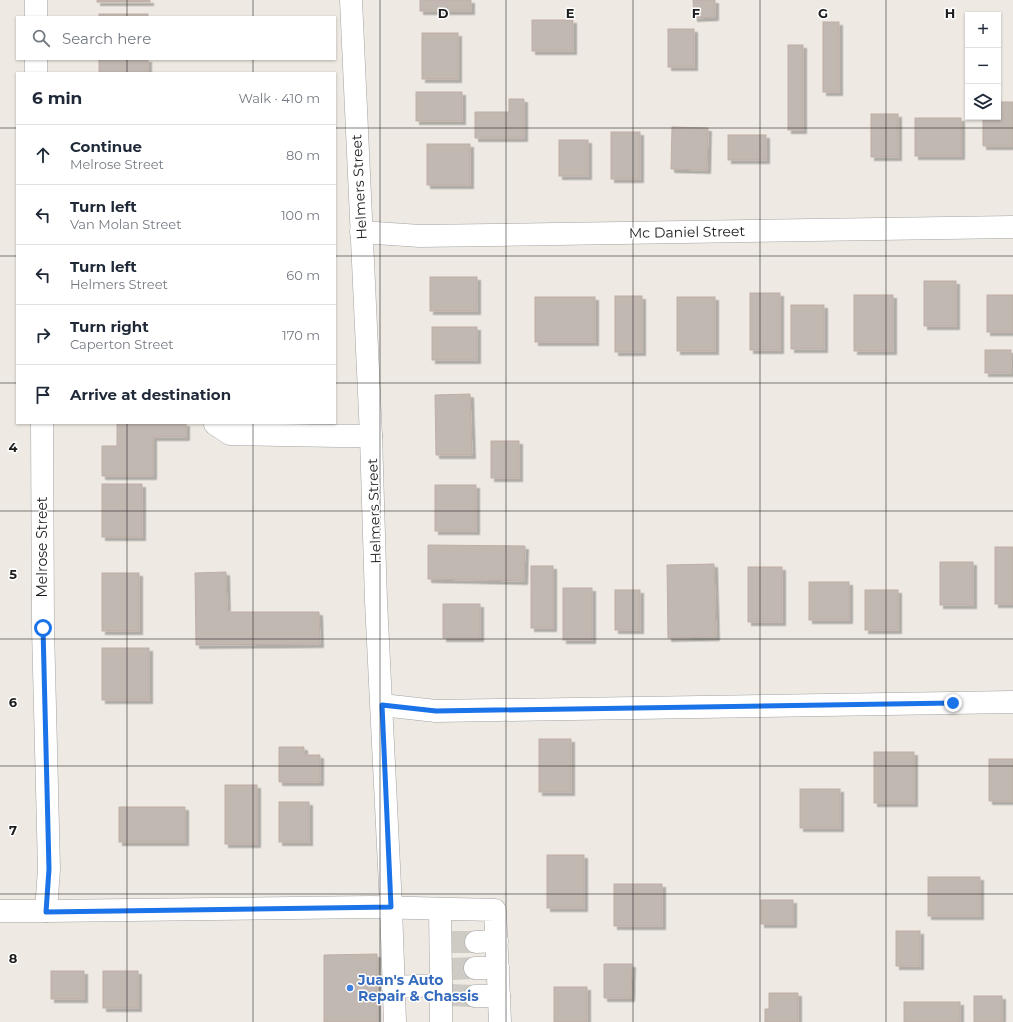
<!DOCTYPE html>
<html lang="en">
<head>
<meta charset="utf-8">
<style>
	:root { --surface:#fff; --page:#f6f6f7; --text:#1f2937; --muted:#747a83; --line:#e0e1e3 }
	body { margin:0; font-family:Montserrat,sans-serif; background:var(--page); color:var(--text) }
	.controls { position:absolute; right:12px; top:12px; display:grid; overflow:hidden; border-radius:0px; box-shadow:0 1px 3px #0004 }
	.controls button { width:36px; height:36px; display:grid; place-items:center; padding:0; border:0; border-bottom:1px solid var(--line); background:var(--surface); color:var(--text); font:20px sans-serif }
	.stop { position:absolute; width:12px; height:12px; margin:-9px; border:3px solid #1a73e8; border-radius:50%; background:#fff }
	.stop.end { background:#1a73e8; border-color:#fff; box-shadow:0 1px 4px #0008 }
	.list { margin:0; padding:0; list-style:none }
	h2 { display:flex; justify-content:space-between; align-items:center; height:52px; margin:0; padding:0 16px; font-size:17px }
	h2 small { font-size:13px; font-weight:400; color:var(--muted) }
	.list li { display:grid; grid-template-columns:26px 1fr auto; gap:12px; align-items:center; box-sizing:border-box; height:60px; padding:0 16px; border-top:1px solid var(--line) }
	.list b { display:block; font-size:15px; white-space:nowrap }
	.list p { margin:0; font-size:13px; white-space:nowrap; color:var(--muted) }
	.list em { font-size:13px; font-style:normal; color:var(--muted) }
	.icon { flex:none; width:22px; height:22px; fill:none; stroke:currentColor; stroke-width:2; stroke-linecap:round; stroke-linejoin:round }
	.map { position:relative; flex:none; width:1013px; height:1022px; overflow:hidden }
	.search { position:absolute; background:var(--surface); box-shadow:0 1px 3px #0004; left:16px; top:16px; width:320px; height:44px; display:flex; align-items:center; gap:10px; box-sizing:border-box; padding:0 14px; border-radius:0px; color:var(--muted); font-size:15px }
	.panel { position:absolute; background:var(--surface); box-shadow:0 1px 3px #0004; left:16px; top:72px; width:320px; height:352px; border-radius:0px }
	.map>svg:first-child { display:block }
	.building { fill:#c2b8b2; stroke:#bfaea5; filter:url(#shadow) }
	.lines { fill:none; stroke-linecap:round; stroke-linejoin:round }
	.minor-tunnel { stroke:#cecac4; stroke-width:22; stroke-dasharray:22 11; stroke-linecap:butt }
	.minor-casing { stroke:#a3a3a3; stroke-width:23 }
	.minor { stroke:#fff; stroke-width:22 }
	.route { stroke:#1a73e8; stroke-width:5 }
	.grid { fill:none; stroke:#1c1c1c; stroke-width:1; stroke-opacity:0.55 }
	.shop-dot { fill:#3f7fe0; stroke:#fff; stroke-width:1.5 }
	.labels { text-anchor:middle; stroke-width:3; stroke-linejoin:round; paint-order:stroke }
	.street-label { font-size:14px; fill:#1c1c1c; stroke:#fff }
	.shop-label { font-size:14px; font-weight:bold; fill:#366cbe; stroke:#fff; text-anchor:start }
	.grid-label { font-size:13px; text-anchor:middle; font-weight:bold; fill:#1c1c1c; stroke:#fff; stroke-width:3; stroke-linejoin:round; paint-order:stroke }
</style>
</head>
<body>
<div class="map">
<svg width="1013" height="1022" viewBox="0 0 1013 1022">
	<defs>
		<filter id="shadow"><feDropShadow dx="3.5" dy="3.5" stdDeviation="0" flood-color="#0004"/></filter>
	</defs>
	<rect width="100%" height="100%" fill="#eee9e2"/>
	<!-- building -->
	<g class="building">
		<rect x="97" y="0" width="53" height="2"/>
		<rect x="420" y="0" width="51" height="11"/>
		<polygon points="693,0 715,0 715,17 694,18"/>
		<rect x="99" y="14" width="49" height="3"/>
		<rect x="532" y="20" width="41" height="31"/>
		<rect x="823" y="22" width="16" height="70"/>
		<rect x="668" y="29" width="26" height="38"/>
		<rect x="422" y="33" width="36" height="46"/>
		<rect x="788" y="45" width="15" height="85"/>
		<rect x="99" y="59" width="49" height="14"/>
		<rect x="416" y="92" width="46" height="29"/>
		<polygon points="509,99 524,99 524,138 475,138 475,112 509,112"/>
		<polygon points="998,102 1013,102 1013,146 983,146 983,117 998,117"/>
		<rect x="871" y="114" width="27" height="43"/>
		<rect x="915" y="118" width="46" height="38"/>
		<polygon points="672,127 708,128 707,170 671,169"/>
		<rect x="611" y="132" width="29" height="47"/>
		<rect x="728" y="135" width="38" height="25"/>
		<rect x="559" y="140" width="29" height="36"/>
		<rect x="427" y="144" width="43" height="41"/>
		<rect x="430" y="277" width="47" height="34"/>
		<rect x="924" y="281" width="32" height="45"/>
		<rect x="750" y="293" width="30" height="57"/>
		<rect x="854" y="295" width="39" height="56"/>
		<rect x="987" y="295" width="26" height="37"/>
		<rect x="615" y="296" width="27" height="56"/>
		<rect x="535" y="297" width="60" height="45"/>
		<rect x="677" y="297" width="38" height="54"/>
		<rect x="791" y="305" width="33" height="44"/>
		<rect x="432" y="327" width="45" height="33"/>
		<rect x="985" y="350" width="26" height="23"/>
		<polygon points="470,394 472,455 436,455 435,395"/>
		<polygon points="117,423 186,423 186,437 153,437 153,476 102,476 102,446 117,446"/>
		<rect x="491" y="441" width="28" height="37"/>
		<rect x="102" y="484" width="40" height="53"/>
		<rect x="435" y="485" width="41" height="46"/>
		<polygon points="428,545 525,546 524,581 428,579"/>
		<rect x="995" y="547" width="18" height="57"/>
		<rect x="940" y="562" width="33" height="43"/>
		<polygon points="714,564 716,637 668,638 667,565"/>
		<rect x="531" y="566" width="22" height="62"/>
		<rect x="748" y="567" width="34" height="55"/>
		<polygon points="226,572 227,612 319,612 320,644 196,645 195,573"/>
		<rect x="102" y="573" width="37" height="58"/>
		<rect x="809" y="582" width="40" height="38"/>
		<rect x="563" y="588" width="29" height="52"/>
		<rect x="615" y="590" width="25" height="40"/>
		<rect x="865" y="590" width="33" height="40"/>
		<rect x="443" y="604" width="37" height="34"/>
		<rect x="102" y="648" width="47" height="52"/>
		<rect x="539" y="739" width="32" height="53"/>
		<polygon points="279,747 304,747 304,755 320,755 320,782 279,782"/>
		<rect x="874" y="752" width="40" height="51"/>
		<rect x="989" y="759" width="24" height="42"/>
		<rect x="225" y="785" width="32" height="59"/>
		<rect x="800" y="789" width="40" height="39"/>
		<rect x="279" y="802" width="30" height="40"/>
		<rect x="119" y="807" width="66" height="35"/>
		<rect x="547" y="855" width="37" height="53"/>
		<rect x="928" y="877" width="52" height="39"/>
		<rect x="614" y="884" width="48" height="42"/>
		<rect x="761" y="900" width="32" height="24"/>
		<rect x="896" y="931" width="24" height="35"/>
		<polygon points="377,954 377,1022 324,1022 324,955"/>
		<polygon points="604,964 632,964 631,998 604,998"/>
		<rect x="51" y="971" width="33" height="28"/>
		<rect x="103" y="971" width="35" height="37"/>
		<rect x="554" y="987" width="33" height="35"/>
		<polygon points="769,993 798,993 798,1022 765,1022 765,1009 769,1009"/>
		<rect x="974" y="996" width="28" height="26"/>
		<rect x="904" y="1002" width="56" height="20"/>
	</g>
	<g class="lines">
		<!-- minor-tunnel -->
		<g class="minor-tunnel">
			<polyline points="451,942 476,942"/>
			<polyline points="452,969 475,968"/>
			<polyline points="451,995 475,996"/>
		</g>
		<!-- minor casing -->
		<g class="minor-casing">
			<g id="minor">
				<polyline points="36,0 36,17"/>
				<polyline points="351,0 371,436 376,601 391,907 395,1022"/>
				<polyline points="36,59 36,73"/>
				<polyline points="361,232 420,236 1013,227"/>
				<polyline points="42,423 43,628 49,869 46,911"/>
				<polyline points="215,423 215,424 230,434 339,436 371,436"/>
				<polyline points="382,705 436,711 1013,702"/>
				<polyline points="440,909 441,985"/>
				<polyline points="0,911 46,911 371,907 495,910 500,1022"/>
				<polyline points="476,942 497,941"/>
				<polyline points="475,968 498,968"/>
				<polyline points="393,987 441,985 441,1022"/>
				<polyline points="475,996 499,996"/>
			</g>
		</g>
		<!-- minor -->
		<use href="#minor" class="minor"/>
	</g>
	<g class="lines">
		<!-- route -->
		<polyline class="route" points="43,628 49,869 46,912 391,907 382,705 436,711 953,703"/>
	</g>
	<!-- grid -->
	<path class="grid" d="M127 0V17M253 0V17M380 0V1022M506 0V1022M633 0V1022M760 0V1022M886 0V1022M127 59V73M253 59V73M0 128H17M335 128H1013M0 256H17M335 256H1013M0 383H17M335 383H1013M127 423V1022M253 423V1022M0 511H1013M0 639H1013M0 766H1013M0 894H1013"/>
	<!-- markers -->
	<circle class="shop-dot" cx="350" cy="988" r="4"/>
	<g class="labels">
		<!-- street labels -->
		<g class="street-label">
			<text transform="translate(359 187) rotate(-93)" y="5">Helmers Street</text>
			<text transform="translate(687 232) rotate(-1)" y="5">Mc Daniel Street</text>
			<text transform="translate(374 511) rotate(-92)" y="5">Helmers Street</text>
			<text transform="translate(42 547) rotate(-90)" y="5">Melrose Street</text>
		</g>
		<!-- shop labels -->
		<g class="shop-label">
			<text x="358" y="985">Juan's Auto<tspan x="358" dy="16">Repair &amp; Chassis</tspan></text>
		</g>
	</g>
	<g class="grid-label">
		<text x="443" y="18">D</text>
		<text x="570" y="18">E</text>
		<text x="696" y="18">F</text>
		<text x="823" y="18">G</text>
		<text x="950" y="18">H</text>
		<text x="13" y="452">4</text>
		<text x="13" y="579">5</text>
		<text x="13" y="707">6</text>
		<text x="13" y="835">7</text>
		<text x="13" y="963">8</text>
	</g>
</svg>
<div class="controls">
<button>+</button>
<button>−</button>
<button><svg class="icon" aria-label="layers" viewBox="0 0 24 24"><path d="M12 4l9 5-9 5-9-5zM3 14l9 5 9-5"/></svg></button>
</div>
<div class="stop" style="left:43px;top:628px"></div>
<div class="stop end" style="left:953px;top:703px"></div>
<div class="search"><svg class="icon" aria-label="search" viewBox="0 0 24 24"><circle cx="10" cy="10" r="6"/><path d="M15 15l6 6"/></svg>Search here</div>
<section class="panel">
<h2>6 min<small>Walk · 410 m</small></h2>
<ul class="list">
<li><svg class="icon" aria-label="ahead" viewBox="0 0 24 24"><path d="M12 20V5M6 11l6-6 6 6"/></svg><div><b>Continue</b><p>Melrose Street</p></div><em>80 m</em></li>
<li><svg class="icon" aria-label="left" viewBox="0 0 24 24"><path d="M17 20v-9H6M10 6l-5 5 5 5"/></svg><div><b>Turn left</b><p>Van Molan Street</p></div><em>100 m</em></li>
<li><svg class="icon" aria-label="left" viewBox="0 0 24 24"><path d="M17 20v-9H6M10 6l-5 5 5 5"/></svg><div><b>Turn left</b><p>Helmers Street</p></div><em>60 m</em></li>
<li><svg class="icon" aria-label="right" viewBox="0 0 24 24"><path d="M7 20v-9h11M14 6l5 5-5 5"/></svg><div><b>Turn right</b><p>Caperton Street</p></div><em>170 m</em></li>
<li><svg class="icon" aria-label="arrive" viewBox="0 0 24 24"><path d="M6 21V4h12l-3 4 3 4H6"/></svg><div><b>Arrive at destination</b></div></li>
</ul>
</section>
</div>
</body>
</html>
